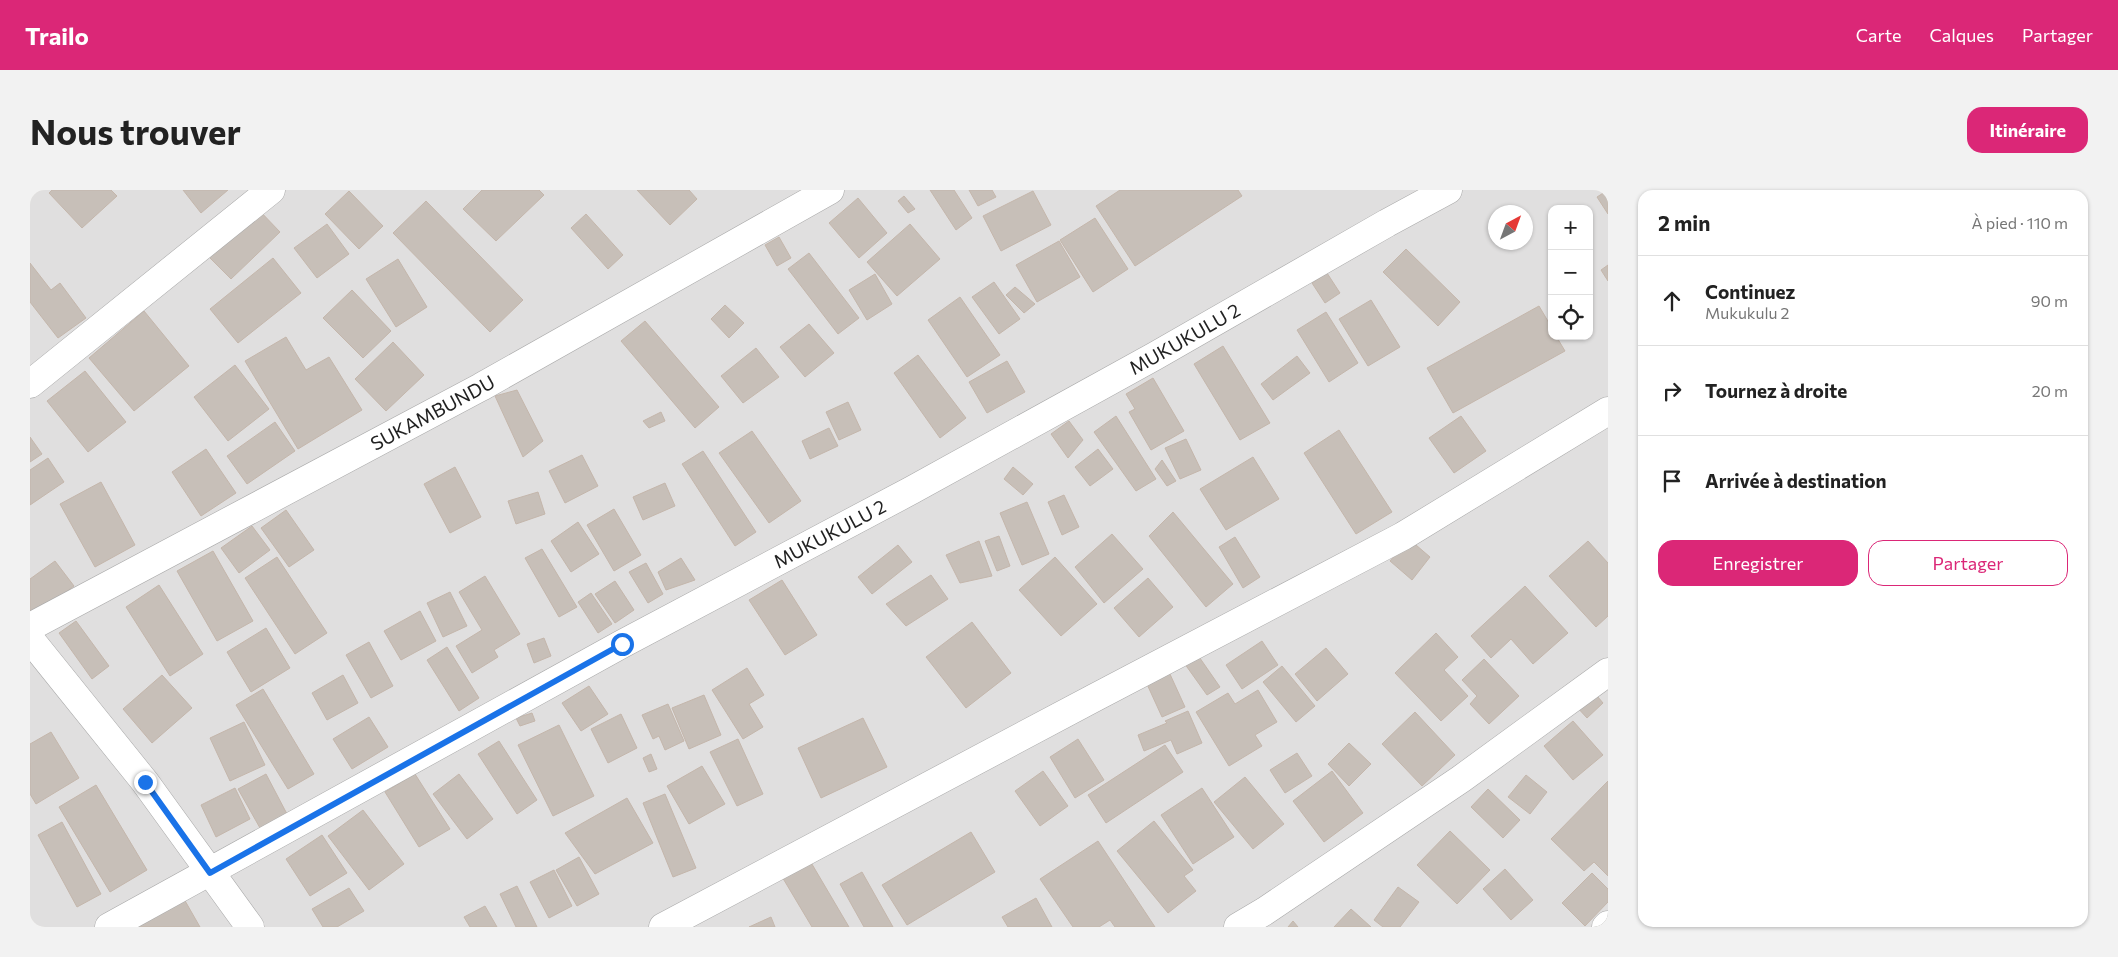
<!DOCTYPE html>
<html lang="fr">
<head>
<meta charset="utf-8">
<style>
	:root { --surface:#fff; --page:#f2f2f2; --text:#222; --muted:#767676; --line:#e0e0e0; --accent:#db2777 }
	body { margin:0; font-family:Commissioner,sans-serif; background:var(--page); color:var(--text) }
	.controls { position:absolute; right:15px; top:15px; display:grid; overflow:hidden; border-radius:10px; box-shadow:0 1px 4px #0004 }
	.controls button { width:45px; height:45px; display:grid; place-items:center; padding:0; border:0; border-bottom:1px solid var(--line); background:var(--surface); color:var(--text); font:25px sans-serif }
	.compass { position:absolute; left:1458px; top:15px; width:45px; height:45px; border-radius:50%; background:var(--surface); box-shadow:0 1px 4px #0004; rotate:41deg }
	.stop { position:absolute; width:15px; height:15px; margin:-11px; border:4px solid #1a73e8; border-radius:50%; background:#fff }
	.stop.end { background:#1a73e8; border-color:#fff; box-shadow:0 1px 5px #0008 }
	.list { margin:0; padding:0; list-style:none }
	h2 { display:flex; justify-content:space-between; align-items:center; height:65px; margin:0; padding:0 20px; font-size:21px }
	h2 small { font-size:16px; font-weight:400; color:var(--muted) }
	.list li { display:grid; grid-template-columns:32px 1fr auto; gap:15px; align-items:center; box-sizing:border-box; height:90px; padding:0 20px; border-top:1px solid var(--line) }
	.list b { display:block; font-size:19px; white-space:nowrap }
	.list p { margin:0; font-size:16px; white-space:nowrap; color:var(--muted) }
	.list em { font-size:16px; font-style:normal; color:var(--muted) }
	.actions { display:flex; gap:10px; padding:15px 20px }
	.actions a { flex:1; padding:11px 0; border:1px solid var(--accent); border-radius:15px; text-align:center; font-size:18px; color:var(--accent) }
	.actions .main { background:var(--accent); color:#fff }
	.icon { flex:none; width:28px; height:28px; fill:none; stroke:currentColor; stroke-width:2; stroke-linecap:round; stroke-linejoin:round }
	.map { position:relative; flex:none; width:1578px; height:737px; overflow:hidden; border-radius:15px }
	header { display:flex; align-items:center; gap:30px; box-sizing:border-box; height:70px; padding:0 25px; background:var(--accent); color:#fff }
	header strong { font-size:24px }
	nav { display:flex; gap:28px; margin-inline-start:auto; font-size:18px }
	.intro { display:flex; align-items:center; justify-content:space-between; box-sizing:border-box; height:120px; padding:0 30px }
	h1 { margin:0; font-size:35px }
	.button { padding:12px 22px; border-radius:15px; background:var(--accent); color:#fff; font-size:18px; font-weight:700 }
	main { display:flex; gap:30px; padding:0 30px }
	aside { flex:1; background:var(--surface); border-radius:15px; box-shadow:0 1px 4px #0004 }
	.map>svg:first-child { display:block }
	.residential { fill:#e0dfdf; fill-rule:evenodd }
	.building { fill:#c7bfb8; stroke:#c4b6ab }
	.lines { fill:none; stroke-linecap:round; stroke-linejoin:round }
	.street-casing { stroke:#a9a9a9; stroke-width:29 }
	.street { stroke:#fff; stroke-width:28 }
	.route { stroke:#1a73e8; stroke-width:6 }
	.labels { text-anchor:middle; stroke-width:4.5; stroke-linejoin:round; paint-order:stroke }
	.street-label { font-size:19px; fill:#222; stroke:#fff }
</style>
</head>
<body>
<header>
<strong>Trailo</strong>
<nav><a>Carte</a><a>Calques</a><a>Partager</a></nav>
</header>
<div class="intro"><h1>Nous trouver</h1><a class="button">Itinéraire</a></div>
<main>
<div class="map">
<svg width="1578" height="737" viewBox="0 0 1578 737">
	<rect width="100%" height="100%" fill="#f2efe9"/>
	<!-- residential -->
	<path class="residential" d="M0 0H1578V737H0ZM1522 19H1559V146H1522ZM1466 22H1496V52H1466Z"/>
	<!-- building -->
	<g class="building">
		<polygon points="22,0 81,0 87,6 52,38 19,3"/>
		<polygon points="153,0 198,0 171,23"/>
		<polygon points="452,0 509,0 514,5 466,51 433,19"/>
		<polygon points="607,0 659,0 667,9 640,35"/>
		<polygon points="900,0 924,0 942,28 926,40"/>
		<polygon points="939,0 962,0 966,7 948,16"/>
		<polygon points="1090,0 1208,0 1212,6 1105,76 1066,16"/>
		<polygon points="1578,0 1578,24 1567,7"/>
		<polygon points="319,1 353,36 329,59 295,24"/>
		<polygon points="1003,1 1021,35 971,61 953,26"/>
		<polygon points="874,6 885,19 878,23 868,11"/>
		<polygon points="828,8 857,43 829,68 799,33"/>
		<polygon points="396,11 493,110 460,142 363,43"/>
		<polygon points="226,17 250,42 201,89 177,65"/>
		<polygon points="556,24 593,65 578,79 541,38"/>
		<polygon points="1065,28 1098,79 1063,102 1030,50"/>
		<polygon points="297,34 319,64 287,88 264,58"/>
		<polygon points="880,34 910,69 867,106 837,72"/>
		<polygon points="749,47 761,68 747,76 735,55"/>
		<polygon points="1029,51 1050,87 1007,112 986,75"/>
		<polygon points="1376,59 1430,112 1408,136 1353,82"/>
		<polygon points="779,63 829,128 808,144 758,79"/>
		<polygon points="243,68 271,103 208,153 180,119"/>
		<polygon points="368,69 397,117 366,137 336,89"/>
		<polygon points="0,73 21,100 30,93 56,128 28,148 0,112"/>
		<polygon points="1578,75 1578,91 1571,80"/>
		<polygon points="1297,83 1310,103 1295,113 1282,93"/>
		<polygon points="845,84 862,114 837,130 819,100"/>
		<polygon points="964,92 990,129 969,144 942,107"/>
		<polygon points="985,97 1005,114 994,123 976,105"/>
		<polygon points="322,100 361,141 333,168 293,128"/>
		<polygon points="930,107 970,165 937,187 898,130"/>
		<polygon points="1341,110 1370,157 1338,176 1309,129"/>
		<polygon points="695,115 714,133 699,148 681,129"/>
		<polygon points="1509,116 1522,138 1522,146 1526,146 1535,161 1423,223 1397,178"/>
		<polygon points="114,121 159,176 104,221 59,168"/>
		<polygon points="1296,122 1328,173 1299,192 1267,140"/>
		<polygon points="615,131 689,217 665,238 591,151"/>
		<polygon points="779,134 804,163 775,187 750,157"/>
		<polygon points="256,147 276,180 299,167 332,220 268,259 215,171"/>
		<polygon points="363,152 394,185 356,221 325,189"/>
		<polygon points="1193,156 1240,233 1210,250 1164,174"/>
		<polygon points="726,158 749,187 713,213 691,186"/>
		<polygon points="888,165 936,228 910,248 864,183"/>
		<polygon points="1267,166 1280,183 1243,210 1231,194"/>
		<polygon points="977,171 995,202 957,223 939,192"/>
		<polygon points="205,175 239,219 198,251 164,207"/>
		<polygon points="55,181 96,232 58,262 17,211"/>
		<polygon points="1123,188 1154,241 1121,260 1099,222 1105,219 1096,204"/>
		<polygon points="487,200 513,251 493,267 465,206"/>
		<polygon points="818,212 831,240 809,250 796,222"/>
		<polygon points="631,222 635,231 619,238 613,231"/>
		<polygon points="1086,226 1126,289 1106,301 1064,242"/>
		<polygon points="1431,226 1456,261 1424,283 1399,248"/>
		<polygon points="1039,231 1053,250 1038,268 1021,244"/>
		<polygon points="245,232 265,261 217,294 197,266"/>
		<polygon points="799,238 808,256 780,269 772,251"/>
		<polygon points="1309,240 1362,322 1326,344 1274,263"/>
		<polygon points="722,241 771,311 739,333 689,263"/>
		<polygon points="0,247 12,264 0,272"/>
		<polygon points="1156,249 1171,280 1150,289 1135,258"/>
		<polygon points="176,259 206,303 171,326 142,282"/>
		<polygon points="1068,259 1083,279 1060,296 1045,277"/>
		<polygon points="673,261 726,342 705,356 652,274"/>
		<polygon points="552,265 568,296 535,313 519,281"/>
		<polygon points="1223,267 1249,309 1196,340 1170,299"/>
		<polygon points="18,268 34,292 0,315 0,280"/>
		<polygon points="1132,270 1146,291 1137,296 1125,279"/>
		<polygon points="425,277 451,327 420,343 394,294"/>
		<polygon points="983,277 1003,294 993,305 974,289"/>
		<polygon points="71,292 105,355 65,377 30,314"/>
		<polygon points="635,293 645,316 613,330 603,307"/>
		<polygon points="508,302 515,324 486,334 478,311"/>
		<polygon points="1034,305 1049,337 1032,345 1018,312"/>
		<polygon points="997,312 1019,364 992,375 970,323"/>
		<polygon points="584,319 611,365 584,381 557,335"/>
		<polygon points="256,320 284,360 259,377 231,338"/>
		<polygon points="1143,322 1203,394 1176,417 1119,346"/>
		<polygon points="548,332 569,364 541,382 521,351"/>
		<polygon points="222,336 240,360 209,383 191,358"/>
		<polygon points="1082,344 1113,379 1074,413 1045,377"/>
		<polygon points="969,346 980,376 967,381 955,351"/>
		<polygon points="1205,347 1230,387 1213,398 1189,357"/>
		<polygon points="1379,349 1400,367 1382,390 1360,371"/>
		<polygon points="949,351 962,386 930,393 916,365"/>
		<polygon points="1558,351 1578,373 1578,426 1566,437 1519,386"/>
		<polygon points="868,355 882,372 842,404 828,387"/>
		<polygon points="512,359 547,417 529,427 495,368"/>
		<polygon points="183,361 223,431 187,451 147,381"/>
		<polygon points="247,367 297,443 265,464 215,388"/>
		<polygon points="1025,367 1067,414 1031,446 989,400"/>
		<polygon points="651,368 665,390 636,400 628,382"/>
		<polygon points="25,371 44,396 0,429 0,389"/>
		<polygon points="616,373 633,404 618,413 599,382"/>
		<polygon points="901,385 918,409 876,436 856,414"/>
		<polygon points="455,386 490,444 464,460 468,467 442,483 426,456 452,440 429,402"/>
		<polygon points="1118,388 1143,417 1109,447 1084,418"/>
		<polygon points="752,390 787,445 755,465 719,410"/>
		<polygon points="585,391 604,420 585,433 565,404"/>
		<polygon points="129,395 173,464 140,486 96,417"/>
		<polygon points="1495,396 1538,443 1503,474 1481,449 1461,468 1441,446"/>
		<polygon points="420,402 437,436 413,447 397,413"/>
		<polygon points="561,403 582,434 568,443 548,412"/>
		<polygon points="390,421 406,451 371,470 354,441"/>
		<polygon points="46,431 79,476 62,489 29,443"/>
		<polygon points="942,432 981,483 936,518 896,467"/>
		<polygon points="236,438 260,478 221,502 197,462"/>
		<polygon points="1406,443 1428,467 1414,480 1438,506 1411,531 1365,483"/>
		<polygon points="514,448 521,466 504,473 497,454"/>
		<polygon points="1232,451 1248,475 1212,499 1196,475"/>
		<polygon points="339,452 363,496 341,508 316,465"/>
		<polygon points="417,457 449,508 429,521 397,470"/>
		<polygon points="1296,458 1318,484 1287,511 1265,484"/>
		<polygon points="1165,461 1190,497 1177,505 1152,470"/>
		<polygon points="1454,469 1489,506 1459,534 1440,514 1447,506 1432,490"/>
		<polygon points="1252,476 1285,516 1266,532 1233,492"/>
		<polygon points="717,478 734,505 719,514 733,537 713,549 682,500"/>
		<polygon points="1139,482 1155,517 1132,527 1116,492"/>
		<polygon points="132,485 162,518 122,553 93,519"/>
		<polygon points="313,485 328,513 297,530 282,503"/>
		<polygon points="559,496 578,524 551,541 532,513"/>
		<polygon points="233,499 284,584 258,599 206,515"/>
		<polygon points="1228,500 1247,532 1225,545 1232,556 1199,576 1166,522 1198,503 1205,514"/>
		<polygon points="1563,501 1573,513 1557,528 1546,516"/>
		<polygon points="674,505 691,545 659,559 642,518"/>
		<polygon points="638,514 654,551 635,560 629,546 623,549 612,525"/>
		<polygon points="1158,521 1172,553 1147,564 1141,550 1114,561 1108,545 1137,533 1135,531"/>
		<polygon points="1385,522 1425,565 1392,596 1352,554"/>
		<polygon points="502,523 505,531 490,536 486,528"/>
		<polygon points="591,524 607,558 578,573 561,539"/>
		<polygon points="339,527 358,557 322,579 303,549"/>
		<polygon points="833,528 857,577 791,608 768,558"/>
		<polygon points="1543,531 1573,565 1543,590 1514,556"/>
		<polygon points="214,532 235,575 200,591 180,548"/>
		<polygon points="529,535 564,606 523,626 488,555"/>
		<polygon points="21,542 49,588 6,614 0,604 0,554"/>
		<polygon points="708,549 733,604 707,616 680,562"/>
		<polygon points="1048,549 1074,590 1045,608 1020,567"/>
		<polygon points="469,551 507,610 487,624 448,564"/>
		<polygon points="1319,553 1341,574 1319,596 1298,574"/>
		<polygon points="1135,555 1153,582 1076,633 1058,605"/>
		<polygon points="1267,563 1282,586 1255,603 1240,580"/>
		<polygon points="621,564 627,579 619,582 613,568"/>
		<polygon points="672,576 695,614 659,634 637,596"/>
		<polygon points="1013,581 1038,616 1010,636 985,601"/>
		<polygon points="1302,581 1333,623 1294,652 1263,611"/>
		<polygon points="236,584 257,624 230,638 208,599"/>
		<polygon points="385,584 420,639 389,657 355,602"/>
		<polygon points="429,584 463,629 437,649 403,604"/>
		<polygon points="1496,585 1517,602 1500,624 1478,607"/>
		<polygon points="1215,587 1254,634 1223,659 1184,612"/>
		<polygon points="1578,591 1578,686 1564,672 1554,681 1521,649"/>
		<polygon points="66,595 117,680 80,702 29,617"/>
		<polygon points="205,598 220,629 186,647 171,615"/>
		<polygon points="1172,598 1204,647 1163,674 1131,625"/>
		<polygon points="1458,599 1490,630 1473,648 1441,617"/>
		<polygon points="635,604 666,678 643,687 613,613"/>
		<polygon points="597,608 623,653 565,684 535,643"/>
		<polygon points="333,620 374,674 339,700 298,646"/>
		<polygon points="1124,631 1163,680 1154,686 1166,701 1138,723 1087,661"/>
		<polygon points="32,632 71,704 47,717 8,645"/>
		<polygon points="1420,641 1460,680 1427,714 1387,675"/>
		<polygon points="941,642 965,682 877,735 852,695"/>
		<polygon points="292,645 317,683 280,706 256,669"/>
		<polygon points="1068,651 1125,737 1085,737 1080,730 1069,737 1043,737 1010,689"/>
		<polygon points="776,664 819,737 782,737 748,680"/>
		<polygon points="549,667 569,704 547,716 526,680"/>
		<polygon points="1475,679 1503,710 1481,730 1453,699"/>
		<polygon points="524,680 542,716 519,728 500,692"/>
		<polygon points="832,682 863,737 834,737 810,694"/>
		<polygon points="1562,683 1578,699 1578,712 1555,736 1532,713"/>
		<polygon points="487,696 507,737 486,737 470,704"/>
		<polygon points="1368,697 1389,712 1370,737 1353,737 1344,730"/>
		<polygon points="319,698 334,721 307,737 293,737 282,719"/>
		<polygon points="1006,708 1022,737 978,737 972,727"/>
		<polygon points="154,709 170,737 103,737"/>
		<polygon points="455,716 467,737 440,737 434,727"/>
		<polygon points="1321,719 1341,737 1304,737"/>
		<polygon points="741,727 745,737 719,737"/>
		<polygon points="1263,731 1268,737 1258,737"/>
	</g>
	<g class="lines">
		<!-- street casing -->
		<g class="street-casing">
			<g id="street">
				<polyline points="0,194 241,0"/>
				<path id="s1" d="M0 437 451 197 800 0"/>
				<polyline points="0,449 115,592 220,737"/>
				<path id="s2" d="M79 737 592 454 882 300 1125 166 1357 33 1418 0"/>
				<polyline points="633,737 1064,508 1373,346 1578,221"/>
				<polyline points="1208,737 1235,721 1431,589 1578,482"/>
				<polyline points="1576,737 1578,735"/>
			</g>
		</g>
		<!-- street -->
		<use href="#street" class="street"/>
	</g>
	<g class="lines">
		<!-- route -->
		<polyline class="route" points="115,592 180,683 592,454"/>
	</g>
	<g class="labels">
		<!-- street labels -->
		<g class="street-label">
			<text dy="7" stroke="none"><textPath href="#s2" startOffset="1226">MUKUKULU 2</textPath></text>
			<text dy="7" stroke="none"><textPath href="#s1" startOffset="456">SUKAMBUNDU</textPath></text>
			<text dy="7" stroke="none"><textPath href="#s2" startOffset="821">MUKUKULU 2</textPath></text>
		</g>
	</g>
</svg>
<div class="controls">
<button>+</button>
<button>−</button>
<button><svg class="icon" aria-label="locate" viewBox="0 0 24 24"><circle cx="12" cy="12" r="6"/><path d="M12 2v4M12 18v4M2 12h4M18 12h4"/></svg></button>
</div>
<svg class="compass" viewBox="-18 -18 36 36"><path d="M0-13l5 13h-10z" fill="#e53935"/><path d="M0 13l5-13h-10z" fill="#767676"/></svg>
<div class="stop" style="left:592px;top:454px"></div>
<div class="stop end" style="left:115px;top:592px"></div>
</div>
<aside>
<h2>2 min<small>À pied · 110 m</small></h2>
<ul class="list">
<li><svg class="icon" aria-label="ahead" viewBox="0 0 24 24"><path d="M12 20V5M6 11l6-6 6 6"/></svg><div><b>Continuez</b><p>Mukukulu 2</p></div><em>90 m</em></li>
<li><svg class="icon" aria-label="right" viewBox="0 0 24 24"><path d="M7 20v-9h11M14 6l5 5-5 5"/></svg><div><b>Tournez à droite</b></div><em>20 m</em></li>
<li><svg class="icon" aria-label="arrive" viewBox="0 0 24 24"><path d="M6 21V4h12l-3 4 3 4H6"/></svg><div><b>Arrivée à destination</b></div></li>
</ul>
<div class="actions"><a class="main">Enregistrer</a><a>Partager</a></div>
</aside>
</main>
</body>
</html>
